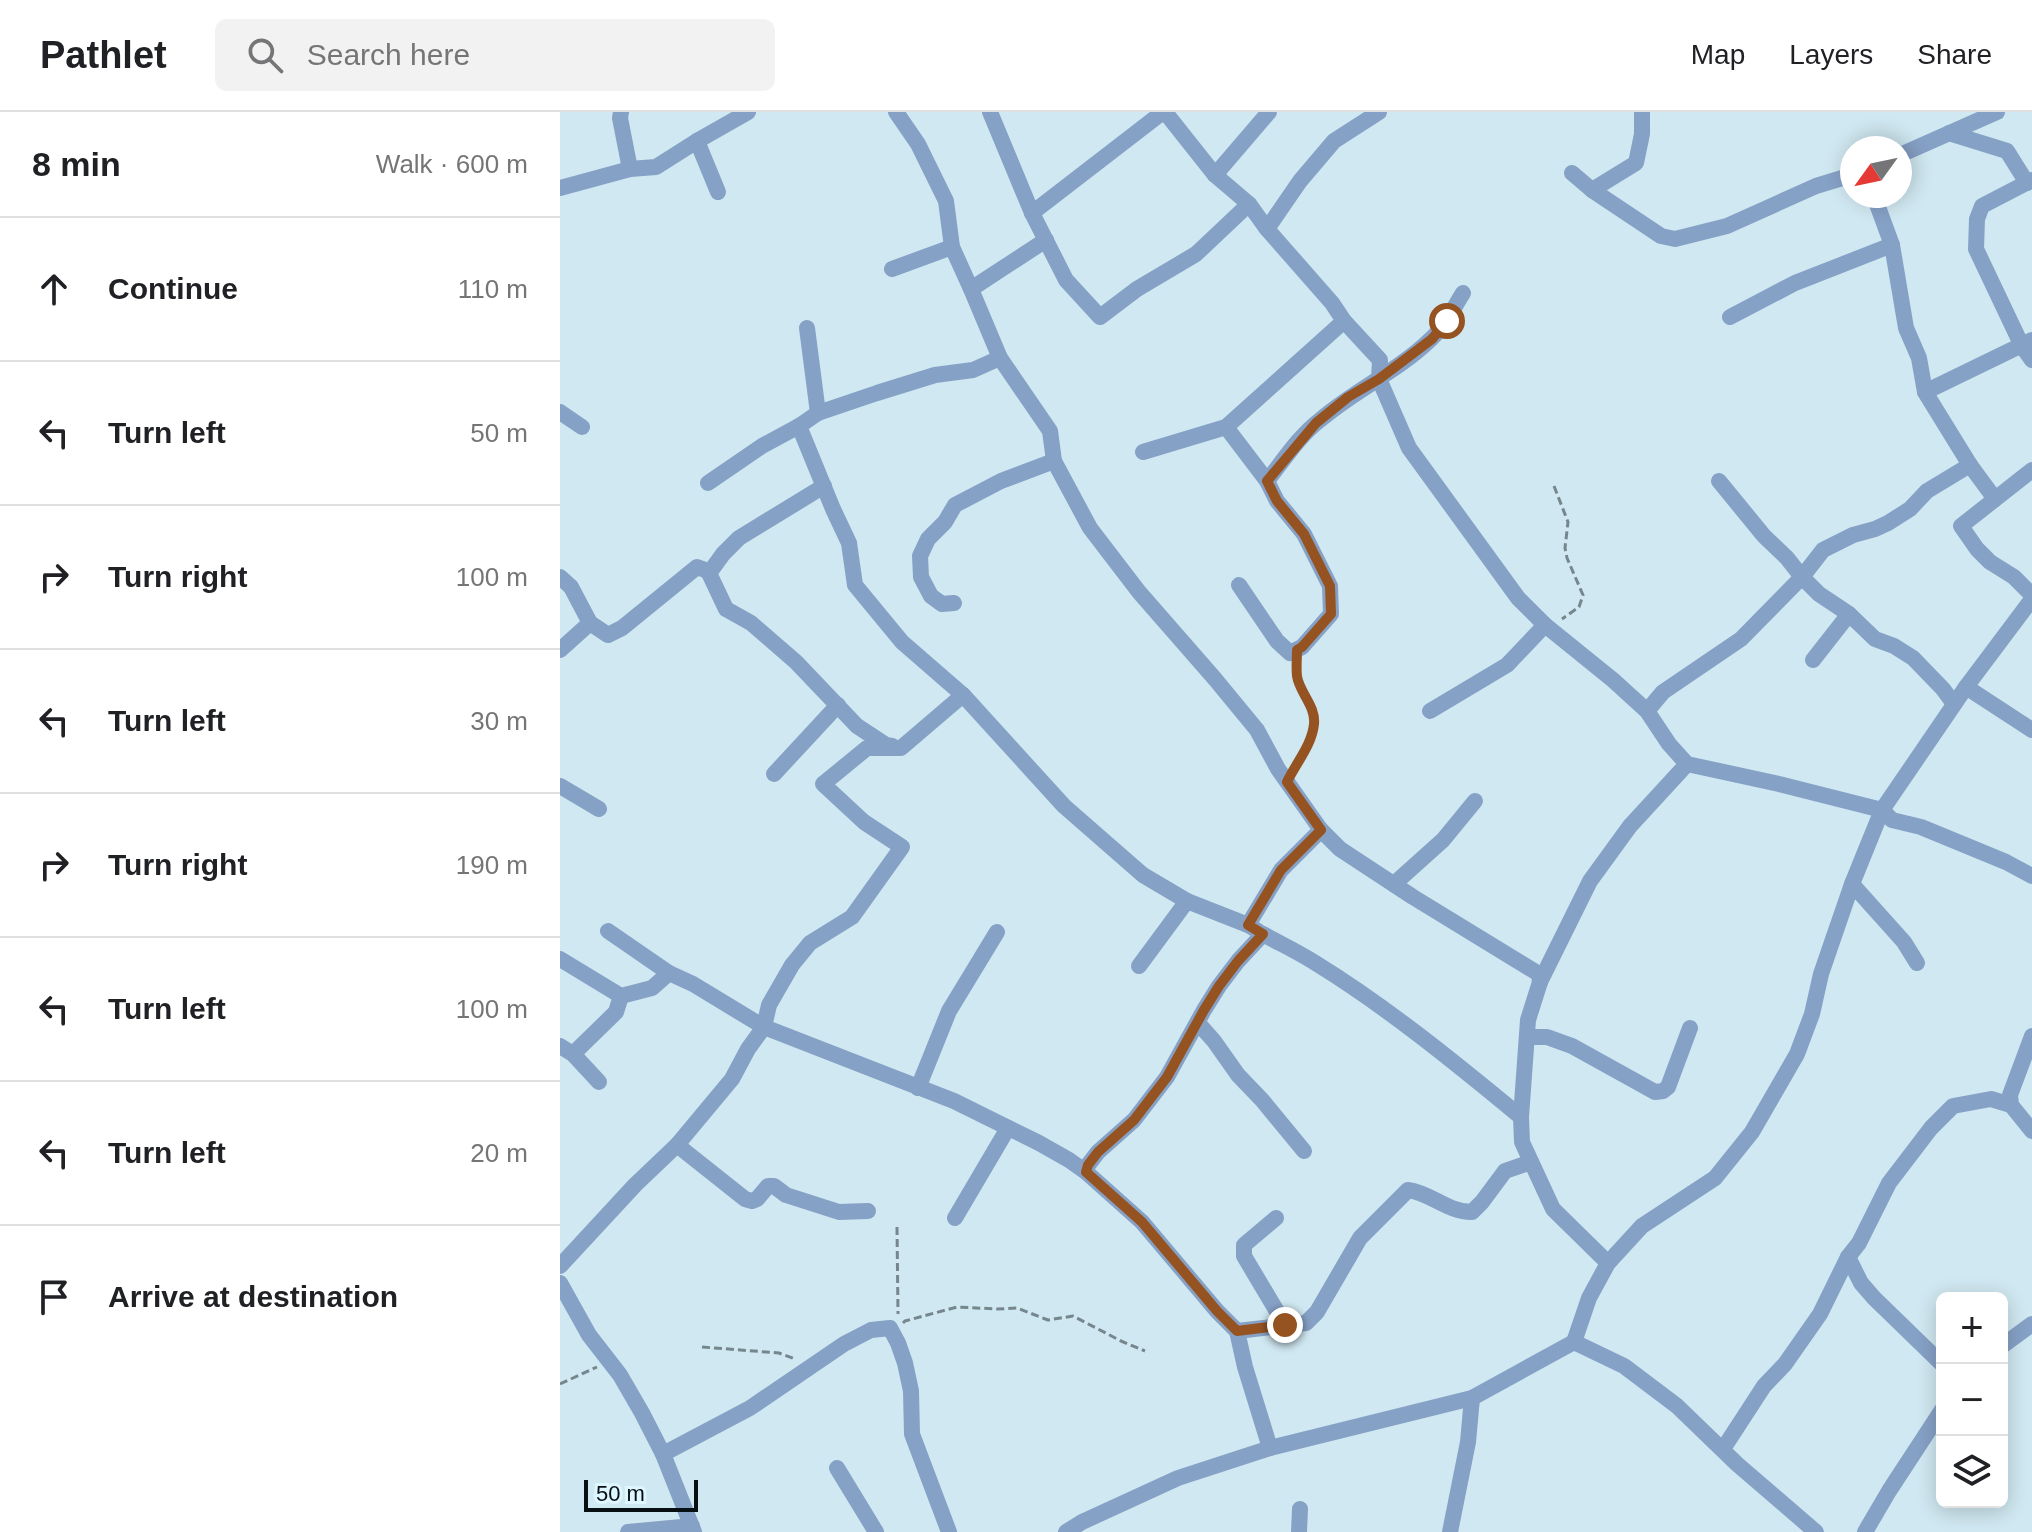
<!DOCTYPE html>
<html lang="en">
<head>
<meta charset="utf-8">
<style>
	:root { --surface:#fff; --page:#f2f2f2; --text:#202124; --muted:#757577; --line:#e0e0e0 }
	body { margin:0; font-family:Helvetica,sans-serif; background:var(--page); color:var(--text) }
	.controls { position:absolute; right:24px; bottom:24px; display:grid; overflow:hidden; border-radius:12px; box-shadow:0 4px 20px #0003 }
	.controls button { width:72px; height:72px; display:grid; place-items:center; padding:0; border:0; border-bottom:2px solid var(--line); background:var(--surface); color:var(--text); font:40px sans-serif }
	.compass { position:absolute; left:1280px; top:24px; width:72px; height:72px; border-radius:50%; background:var(--surface); box-shadow:0 4px 20px #0003; rotate:237deg }
	.scale { position:absolute; left:24px; bottom:20px; width:114px; box-sizing:border-box; padding-left:8px; border:4px solid #070f12; border-top:0; font-size:22px; line-height:28px; white-space:nowrap; color:#070f12; -webkit-text-stroke:6px #ddf6ff; paint-order:stroke }
	.stop { position:absolute; width:24px; height:24px; margin:-18px; border:6px solid #965322; border-radius:50%; background:#fff }
	.stop.end { background:#965322; border-color:#fff; box-shadow:0 2px 8px #0008 }
	.list { margin:0; padding:0; list-style:none }
	h2 { display:flex; justify-content:space-between; align-items:center; height:104px; margin:0; padding:0 32px; font-size:34px }
	h2 small { font-size:26px; font-weight:400; color:var(--muted) }
	.list li { display:grid; grid-template-columns:52px 1fr auto; gap:24px; align-items:center; box-sizing:border-box; height:144px; padding:0 32px; border-top:2px solid var(--line) }
	.list b { display:block; font-size:30px; white-space:nowrap }
	.list em { font-size:26px; font-style:normal; color:var(--muted) }
	.icon { flex:none; width:44px; height:44px; fill:none; stroke:currentColor; stroke-width:2; stroke-linecap:round; stroke-linejoin:round }
	.map { position:relative; flex:none; width:1472px; height:1420px; overflow:hidden }
	header { display:flex; align-items:center; gap:48px; box-sizing:border-box; height:112px; padding:0 40px; background:var(--surface); border-bottom:2px solid var(--line) }
	header strong { font-size:38px }
	nav { display:flex; gap:44px; margin-inline-start:auto; font-size:28px }
	.search { width:560px; height:72px; background:var(--page); display:flex; align-items:center; gap:20px; box-sizing:border-box; padding:0 28px; border-radius:12px; color:var(--muted); font-size:30px }
	main { display:flex }
	aside { flex:1; background:var(--surface) }
	.map>svg:first-child { display:block }
	.lines { fill:none; stroke-linecap:round; stroke-linejoin:round }
	.path { stroke:#76868d; stroke-width:3; stroke-dasharray:8 4; stroke-linecap:butt }
	.minor { stroke:#86a1c6; stroke-width:16 }
	.route { stroke:#965322; stroke-width:10 }
</style>
</head>
<body>
<header>
<strong>Pathlet</strong>
<div class="search"><svg class="icon" aria-label="search" viewBox="0 0 24 24"><circle cx="10" cy="10" r="6"/><path d="M15 15l6 6"/></svg>Search here</div>
<nav><a>Map</a><a>Layers</a><a>Share</a></nav>
</header>
<main>
<aside>
<h2>8 min<small>Walk · 600 m</small></h2>
<ul class="list">
<li><svg class="icon" aria-label="ahead" viewBox="0 0 24 24"><path d="M12 20V5M6 11l6-6 6 6"/></svg><div><b>Continue</b></div><em>110 m</em></li>
<li><svg class="icon" aria-label="left" viewBox="0 0 24 24"><path d="M17 20v-9H6M10 6l-5 5 5 5"/></svg><div><b>Turn left</b></div><em>50 m</em></li>
<li><svg class="icon" aria-label="right" viewBox="0 0 24 24"><path d="M7 20v-9h11M14 6l5 5-5 5"/></svg><div><b>Turn right</b></div><em>100 m</em></li>
<li><svg class="icon" aria-label="left" viewBox="0 0 24 24"><path d="M17 20v-9H6M10 6l-5 5 5 5"/></svg><div><b>Turn left</b></div><em>30 m</em></li>
<li><svg class="icon" aria-label="right" viewBox="0 0 24 24"><path d="M7 20v-9h11M14 6l5 5-5 5"/></svg><div><b>Turn right</b></div><em>190 m</em></li>
<li><svg class="icon" aria-label="left" viewBox="0 0 24 24"><path d="M17 20v-9H6M10 6l-5 5 5 5"/></svg><div><b>Turn left</b></div><em>100 m</em></li>
<li><svg class="icon" aria-label="left" viewBox="0 0 24 24"><path d="M17 20v-9H6M10 6l-5 5 5 5"/></svg><div><b>Turn left</b></div><em>20 m</em></li>
<li><svg class="icon" aria-label="arrive" viewBox="0 0 24 24"><path d="M6 21V4h12l-3 4 3 4H6"/></svg><div><b>Arrive at destination</b></div></li>
</ul>
</aside>
<div class="map">
<svg width="1472" height="1420" viewBox="0 0 1472 1420">
	<rect width="100%" height="100%" fill="#d0e8f1"/>
	<g class="lines">
		<!-- path -->
		<g class="path">
			<polyline points="994,374 1008,410 1005,436 1007,446 1023,483 1019,495 1002,507"/>
			<path d="M735 653C739 646 745 639 749 632 765 597 737 586 737 554"/>
			<polyline points="337,1115 338,1202"/>
			<polyline points="343,1211 345,1209 397,1195 437,1197 457,1196 488,1208 513,1204 561,1229 585,1239"/>
			<polyline points="142,1235 219,1241 235,1247"/>
			<polyline points="0,1272 37,1255"/>
		</g>
		<!-- minor -->
		<g class="minor">
			<polyline points="61,0 60,6 70,57"/>
			<polyline points="336,0 358,32 386,89 392,135 411,177"/>
			<polyline points="430,0 472,101 506,168 540,205 577,177 636,142 689,92"/>
			<polyline points="605,0 655,63 689,92 707,117 772,191 784,209 820,248 819,267 849,336 958,486 985,513 1053,568 1087,599 1109,632 1127,652 1219,672 1322,698 1332,708 1361,715 1446,750 1472,764"/>
			<polyline points="1389,21 1447,39 1467,71"/>
			<polyline points="137,29 158,80"/>
			<polyline points="1340,43 1437,0"/>
			<polyline points="1012,61 1032,78 1101,124 1115,127 1167,114 1256,74 1292,63"/>
			<polyline points="655,63 709,0"/>
			<polyline points="1472,68 1422,94 1417,107 1416,137 1462,234 1472,248"/>
			<polyline points="0,76 70,57 96,55 137,29 188,0"/>
			<polyline points="1032,78 1076,51 1082,22 1082,0"/>
			<polyline points="1314,84 1332,133 1346,216 1359,246 1365,280 1410,353 1435,387"/>
			<polyline points="472,101 603,0"/>
			<polyline points="707,117 740,69 774,29 819,0"/>
			<polyline points="332,157 392,135"/>
			<polyline points="1170,205 1235,171 1332,133"/>
			<polyline points="247,216 258,301"/>
			<polyline points="440,246 411,177 486,128"/>
			<polyline points="1365,280 1472,228"/>
			<polyline points="0,300 22,315"/>
			<polyline points="239,314 273,397 289,431 295,473 342,530 403,583 504,694 583,763 627,789 688,813"/>
			<polyline points="666,315 707,369 717,389 744,422 770,474 771,502 742,535 730,541 717,529 679,473"/>
			<polyline points="583,340 666,315 784,209"/>
			<polyline points="1472,358 1401,414 1417,437 1430,450 1454,465 1472,483"/>
			<path d="M707 369C723 349 739 324 760 308 795 278 838 259 871 227 885 214 893 197 903 181"/>
			<polyline points="1159,369 1204,424 1227,446 1242,465 1259,482 1289,502 1315,527 1334,534 1353,546 1383,577 1394,592"/>
			<polyline points="148,371 202,334 239,314 258,301 317,281 375,263 413,258 440,246 490,319 494,349 530,416 579,480 655,567 697,618 718,657 761,718 780,737 853,785 979,862 980,870"/>
			<polyline points="264,374 179,426 163,442 150,460 148,459 166,497 191,511 236,550 297,614 326,633 332,634"/>
			<polyline points="0,465 11,475 30,511 48,523 62,516 137,455 148,459"/>
			<polyline points="394,491 382,492 371,484 361,465 360,444 368,427 385,410 395,393 441,369 494,349"/>
			<polyline points="0,538 30,511"/>
			<polyline points="1253,548 1289,502"/>
			<polyline points="1406,575 1472,618"/>
			<polyline points="870,599 947,553 985,513"/>
			<polyline points="1087,599 1103,580 1181,527 1242,465 1263,438 1293,423 1315,417 1328,411 1350,397 1367,379 1410,353"/>
			<polyline points="214,662 278,593"/>
			<polyline points="0,674 39,697"/>
			<polyline points="834,772 883,728 915,689"/>
			<polyline points="1292,772 1344,830 1357,851"/>
			<polyline points="48,819 109,861 133,872 204,915 394,989 479,1031 509,1048 526,1060 582,1110 657,1199 677,1219 685,1255 710,1336"/>
			<polyline points="698,819 688,813 721,758 761,718"/>
			<polyline points="0,847 61,884 92,876 109,861"/>
			<polyline points="579,854 627,789"/>
			<polyline points="638,911 654,929 678,963 702,988 744,1039"/>
			<polyline points="1472,924 1450,983 1451,993 1472,1019"/>
			<polyline points="967,925 987,925 1012,934 1095,980 1103,979 1108,975 1130,916"/>
			<polyline points="0,934 13,942 39,970"/>
			<polyline points="13,942 56,900 61,884"/>
			<polyline points="358,976 389,899 437,820"/>
			<polyline points="117,1033 185,1087 192,1089 197,1087 208,1074 214,1074 226,1083 279,1100 308,1099"/>
			<path d="M526 1060 528 1053 538 1040 574 1008 607 965 644 898 659 874 678 849 703 822C721 832 740 841 757 852 827 895 898 953 961 1005"/>
			<polyline points="395,1106 448,1016"/>
			<polyline points="716,1106 684,1133 684,1144 725,1213"/>
			<polyline points="1288,1145 1301,1171 1314,1186 1382,1252"/>
			<polyline points="1048,1151 993,1097 962,1030 961,1005 968,908 980,870 1030,769 1070,714 1127,652"/>
			<polyline points="0,1154 75,1073 117,1033 172,967 188,937 204,915 209,893 232,853 250,831 292,805 342,735 304,710 263,672 307,636 341,636 403,583"/>
			<polyline points="0,1171 29,1223 60,1263 82,1301 103,1342 134,1420"/>
			<path d="M677 1219 746 1211 757 1200 800 1126 848 1078C871 1081 887 1100 912 1100L922 1090 945 1059 971 1050"/>
			<polyline points="1014,1230 1029,1186 1048,1151 1082,1114 1155,1066 1192,1020 1237,942 1252,902 1261,862 1272,830 1292,772 1322,698 1406,575 1472,487"/>
			<polyline points="1442,1234 1472,1212"/>
			<polyline points="1163,1337 1204,1274 1225,1252 1260,1202 1288,1145 1299,1131 1329,1071 1371,1016 1393,994 1431,987 1451,993"/>
			<polyline points="103,1342 190,1296 284,1232 311,1218 330,1216 338,1231 345,1251 351,1279 352,1322 389,1420"/>
			<polyline points="277,1356 316,1420"/>
			<polyline points="68,1420 132,1414"/>
			<polyline points="506,1420 522,1410 618,1366 710,1336 912,1286 1014,1230 1064,1254 1117,1294 1177,1352 1256,1420"/>
			<polyline points="739,1420 740,1397"/>
			<polyline points="890,1420 908,1330 912,1286"/>
			<polyline points="1305,1420 1329,1379 1382,1298"/>
		</g>
	</g>
	<g class="lines">
		<!-- route -->
		<path class="route" d="M725 1213 677 1219 657 1199 582 1110 526 1060 528 1053 538 1040 574 1008 607 965 644 898 659 874 678 849 703 822 688 813 721 758 761 718 727 670C736 651 752 633 754 612 756 594 739 580 737 564 736 556 737 546 737 538L742 535 771 502 770 474 744 422 717 389 707 369 756 311 788 285 819 267 872 227 887 209"/>
	</g>
</svg>
<div class="controls">
<button>+</button>
<button>−</button>
<button><svg class="icon" aria-label="layers" viewBox="0 0 24 24"><path d="M12 4l9 5-9 5-9-5zM3 14l9 5 9-5"/></svg></button>
</div>
<svg class="compass" viewBox="-18 -18 36 36"><path d="M0-13l5 13h-10z" fill="#e53935"/><path d="M0 13l5-13h-10z" fill="#757577"/></svg>
<div class="scale">50 m</div>
<div class="stop" style="left:887px;top:209px"></div>
<div class="stop end" style="left:725px;top:1213px"></div>
</div>
</main>
</body>
</html>
